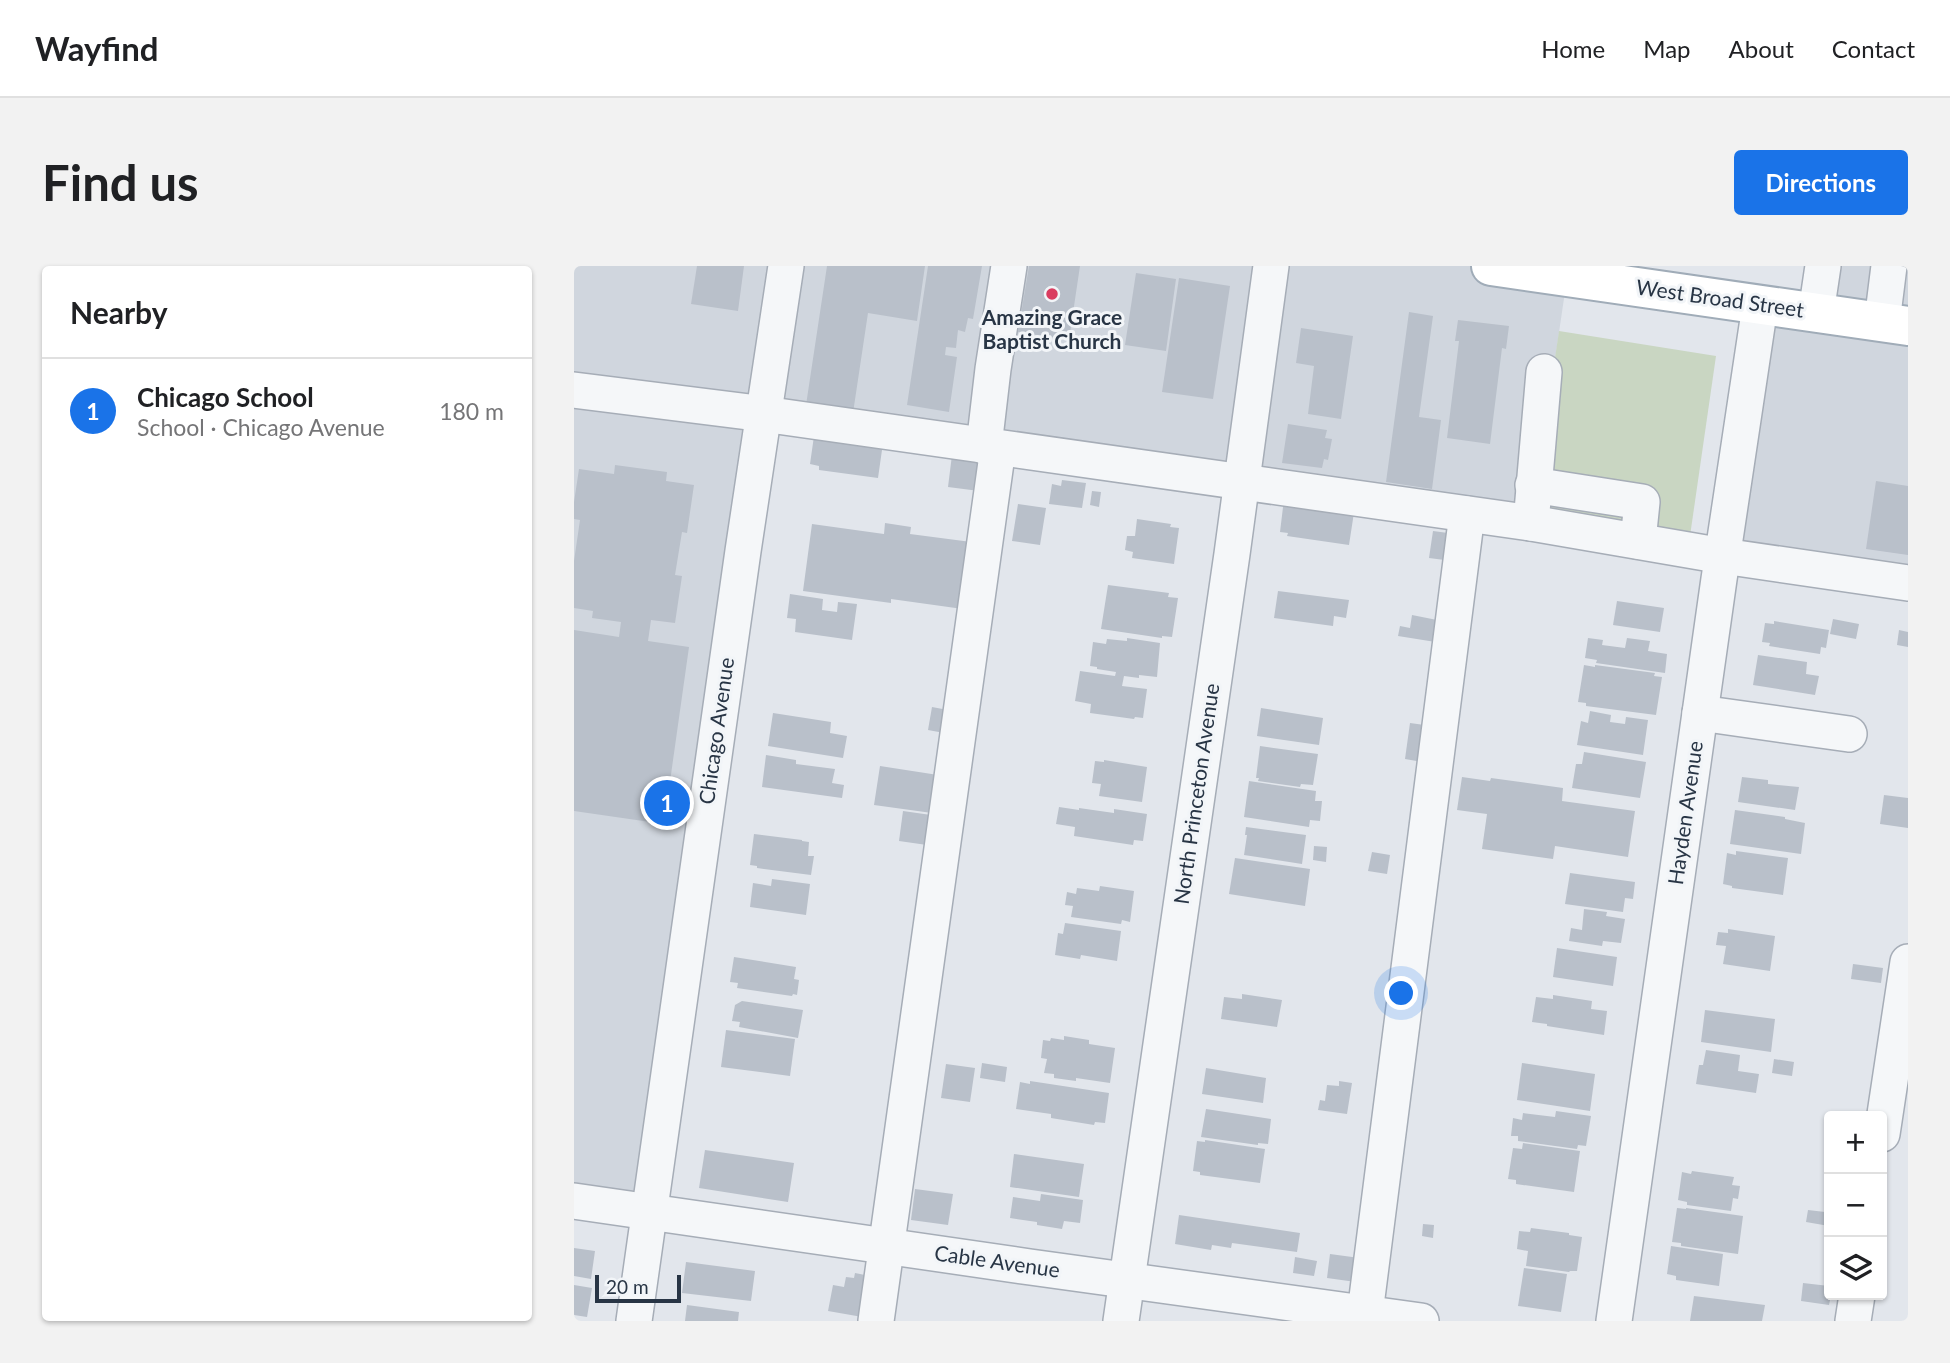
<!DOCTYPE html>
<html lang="en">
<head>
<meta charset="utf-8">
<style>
	:root { --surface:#fff; --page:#f2f2f2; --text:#202124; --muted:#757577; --line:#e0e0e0; --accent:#1a73e8 }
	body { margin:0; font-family:Lato,sans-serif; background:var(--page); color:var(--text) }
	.controls { position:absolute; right:21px; bottom:21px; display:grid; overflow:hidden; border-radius:7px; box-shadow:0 2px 5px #0004 }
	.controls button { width:63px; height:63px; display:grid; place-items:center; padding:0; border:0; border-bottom:2px solid var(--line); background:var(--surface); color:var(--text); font:35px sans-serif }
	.scale { position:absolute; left:21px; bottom:18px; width:86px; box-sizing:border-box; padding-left:7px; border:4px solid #283545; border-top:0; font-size:19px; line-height:24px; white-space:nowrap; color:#283545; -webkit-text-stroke:5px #f2f5f8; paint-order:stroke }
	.you { position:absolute; left:828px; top:728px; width:24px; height:24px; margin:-18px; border:5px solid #fff; border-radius:50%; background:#1a73e8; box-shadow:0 0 0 10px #1a73e833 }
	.badge { display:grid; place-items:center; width:46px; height:46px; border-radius:50%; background:var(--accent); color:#fff; font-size:23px; font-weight:700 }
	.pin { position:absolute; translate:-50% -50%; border:4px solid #fff; box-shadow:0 2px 7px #0006 }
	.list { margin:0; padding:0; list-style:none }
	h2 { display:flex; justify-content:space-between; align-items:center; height:91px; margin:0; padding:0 28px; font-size:30px }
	h2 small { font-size:23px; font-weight:400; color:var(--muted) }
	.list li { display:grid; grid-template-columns:46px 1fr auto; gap:21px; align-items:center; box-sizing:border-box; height:105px; padding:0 28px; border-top:2px solid var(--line) }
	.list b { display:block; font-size:26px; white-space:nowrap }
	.list p { margin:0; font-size:23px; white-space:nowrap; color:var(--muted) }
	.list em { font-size:23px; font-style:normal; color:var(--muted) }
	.icon { flex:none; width:38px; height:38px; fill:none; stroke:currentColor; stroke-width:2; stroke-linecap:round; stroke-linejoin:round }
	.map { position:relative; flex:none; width:1334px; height:1055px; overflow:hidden; border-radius:7px }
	header { display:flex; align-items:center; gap:42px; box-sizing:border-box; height:98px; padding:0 35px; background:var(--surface); border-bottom:2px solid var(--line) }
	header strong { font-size:33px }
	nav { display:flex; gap:38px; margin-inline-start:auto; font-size:24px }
	.intro { display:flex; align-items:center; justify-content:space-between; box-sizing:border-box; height:168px; padding:0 42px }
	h1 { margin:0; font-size:49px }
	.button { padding:18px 32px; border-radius:7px; background:var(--accent); color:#fff; font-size:24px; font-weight:700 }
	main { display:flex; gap:42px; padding:0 42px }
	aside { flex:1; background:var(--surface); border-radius:7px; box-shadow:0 2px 5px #0004 }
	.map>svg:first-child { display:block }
	.built { fill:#d0d6de }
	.green { fill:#c9d6c2 }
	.building { fill:#b9c0ca }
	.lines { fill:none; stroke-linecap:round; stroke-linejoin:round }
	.minor-casing { stroke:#a6adb7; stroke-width:38 }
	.major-casing { stroke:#a0acb8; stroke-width:42 }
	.minor { stroke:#f5f7f9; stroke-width:35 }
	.major { stroke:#fff; stroke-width:38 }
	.poi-dot { fill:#da3d60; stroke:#f2f5f8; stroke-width:2.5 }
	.labels { text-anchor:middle; stroke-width:6; stroke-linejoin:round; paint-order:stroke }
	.street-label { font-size:21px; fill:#283545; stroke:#f2f5f8 }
	.poi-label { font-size:21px; font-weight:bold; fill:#283545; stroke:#f2f5f8 }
</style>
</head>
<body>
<header>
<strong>Wayfind</strong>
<nav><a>Home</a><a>Map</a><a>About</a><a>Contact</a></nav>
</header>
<div class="intro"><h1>Find us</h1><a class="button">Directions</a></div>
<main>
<aside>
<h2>Nearby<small></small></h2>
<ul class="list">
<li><span class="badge">1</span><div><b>Chicago School</b><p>School · Chicago Avenue</p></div><em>180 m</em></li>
</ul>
</aside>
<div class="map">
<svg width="1334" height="1055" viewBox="0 0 1334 1055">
	<rect width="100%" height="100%" fill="#e2e6ec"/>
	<!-- built -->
	<g class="built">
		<polygon points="0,0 1016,0 993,12 957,257 190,148 77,946 0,935"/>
		<polygon points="1249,0 1334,0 1334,317 1149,290 1186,40 1242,47"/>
	</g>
	<!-- green -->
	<polygon class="green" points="985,65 1142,90 1116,270 958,246"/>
	<!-- building -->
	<g class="building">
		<polygon points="123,0 170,0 164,45 117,38"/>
		<polygon points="253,0 351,0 343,55 294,47 279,147 232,139"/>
		<polygon points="354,0 408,0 399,53 394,52 391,66 384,64 382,82 372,81 371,89 383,91 375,146 333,139"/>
		<polygon points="455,0 506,0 496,67 483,65 482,72 444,66"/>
		<polygon points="562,7 602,13 592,85 551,79"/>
		<polygon points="605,12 656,20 639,133 588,126"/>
		<polygon points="835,46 859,50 845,151 867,154 858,223 812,216"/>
		<polygon points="884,54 935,60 932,83 928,82 916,178 873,172 885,75 881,75"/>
		<polygon points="727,62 779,70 767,153 734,148 740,100 722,97"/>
		<polygon points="714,158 753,164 751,172 758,173 754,194 750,193 748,202 708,197"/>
		<polygon points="240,170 309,177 304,212 245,204 245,200 236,198"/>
		<polygon points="378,189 409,193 405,225 374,221"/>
		<polygon points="41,199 93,206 92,215 120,219 113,267 108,266 101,309 108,310 101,357 77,354 74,375 115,381 90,558 0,545 0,364 45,371 47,356 18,352 19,345 0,342 0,295 6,254 0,253 0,236 5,203 40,208"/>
		<polygon points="488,214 512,217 508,242 475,238 478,218 487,220"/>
		<polygon points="1302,215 1334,220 1334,289 1292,283"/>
		<polygon points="518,225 527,226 525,241 516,239"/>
		<polygon points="710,233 781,240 775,279 713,270 714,267 706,266"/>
		<polygon points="444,238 472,242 466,279 438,275"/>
		<polygon points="563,253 597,258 596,261 605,262 600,298 558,292 559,286 551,284 553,270 561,270"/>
		<polygon points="311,257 337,261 336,268 405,277 396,344 317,333 317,337 229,325 238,258 310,268"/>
		<polygon points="859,265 889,269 886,296 855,292"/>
		<polygon points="534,319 595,327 594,331 604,332 598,371 588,370 588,372 527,363"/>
		<polygon points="704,325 775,334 772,352 760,350 759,360 700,352"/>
		<polygon points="216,328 249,333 248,344 263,346 264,336 283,338 278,374 221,366 222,353 213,352"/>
		<polygon points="1043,335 1090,342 1086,366 1039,359"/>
		<polygon points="838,349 878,357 874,378 824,370 826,360 836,362"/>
		<polygon points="1259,353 1285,358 1282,373 1256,368"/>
		<polygon points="1200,355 1255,364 1252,382 1247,381 1246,388 1195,380 1196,377 1188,376 1191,357 1200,358"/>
		<polygon points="1325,364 1334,366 1334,381 1323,379"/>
		<polygon points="553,372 586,377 583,411 565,409 565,412 550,410 548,420 573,423 569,452 561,451 560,453 516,447 517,438 501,435 506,405 541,410 542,406 523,403 523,401 516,400 519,376 532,378 533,373 553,375"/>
		<polygon points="1014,372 1029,374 1028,379 1051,382 1053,372 1076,375 1074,385 1093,388 1091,407 1022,397 1023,394 1011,392"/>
		<polygon points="1184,389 1233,396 1232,408 1245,410 1241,429 1179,419"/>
		<polygon points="1010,399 1021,401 1021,399 1081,407 1080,410 1088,411 1082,449 1012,440 1012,437 1004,436"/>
		<polygon points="358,441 374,444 370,467 354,464"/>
		<polygon points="687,442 749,452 745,479 683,470"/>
		<polygon points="1016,445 1037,449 1036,456 1051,458 1052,451 1074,454 1069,489 1003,479 1007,455 1014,457"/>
		<polygon points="199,447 257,456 256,467 273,470 269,492 194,480"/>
		<polygon points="836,457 865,461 860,498 831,493"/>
		<polygon points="686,480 744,488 739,519 727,518 726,521 684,515 685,512 682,512"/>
		<polygon points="1010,486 1072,496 1066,532 998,522 1002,498 1008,498"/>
		<polygon points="192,489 222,494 222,498 261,503 258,517 270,519 268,532 188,521"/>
		<polygon points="530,494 573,501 568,536 525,530 527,518 518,517 521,495 530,496"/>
		<polygon points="306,500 364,509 358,547 300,539"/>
		<polygon points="888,511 916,515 917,512 989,522 988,535 1061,545 1054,591 981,580 979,593 908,583 913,548 883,544"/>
		<polygon points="1168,511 1194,514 1194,518 1225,521 1221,544 1164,536"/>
		<polygon points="675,515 742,525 741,535 748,535 746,555 736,554 735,561 670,551"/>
		<polygon points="1310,529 1334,532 1334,562 1306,558"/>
		<polygon points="485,541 505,544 505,542 540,547 540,543 573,548 569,575 560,574 559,579 500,570 501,561 482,558"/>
		<polygon points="1161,544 1211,551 1211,553 1231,557 1227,588 1156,578"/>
		<polygon points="329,545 357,549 353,579 325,575"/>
		<polygon points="672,561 732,569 728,598 670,589 673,569 671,569"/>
		<polygon points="180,568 228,574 228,575 235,576 234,590 240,590 237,609 183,602 183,600 176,599"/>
		<polygon points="740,580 753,581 752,596 739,594"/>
		<polygon points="1162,585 1214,592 1209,629 1158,622 1158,620 1149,618 1153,587 1162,589"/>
		<polygon points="798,586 816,589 813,608 794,605"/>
		<polygon points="661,592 736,603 731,640 655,628"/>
		<polygon points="996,607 1061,616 1059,633 1051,632 1049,646 991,638"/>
		<polygon points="198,613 236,618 232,649 176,641 179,617 197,620"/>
		<polygon points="526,620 560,625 556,656 548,654 547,658 497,651 499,640 491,639 493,626 502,628 503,622 525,625"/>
		<polygon points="1010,643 1033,646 1032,650 1051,653 1047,677 1029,675 1028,680 995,675 997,662 1008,664"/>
		<polygon points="491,657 547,665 543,695 507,689 506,693 481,689 484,667 489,668"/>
		<polygon points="1154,663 1201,670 1196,705 1149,698 1152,680 1142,679 1144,666 1154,667"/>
		<polygon points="983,682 1043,691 1039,720 979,711"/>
		<polygon points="160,691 222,701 220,713 225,714 223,729 219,728 218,730 163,722 164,717 156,716"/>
		<polygon points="1279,698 1309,702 1307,717 1277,713"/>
		<polygon points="668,728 708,734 703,761 647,753 650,731 668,733"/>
		<polygon points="979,729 1018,735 1017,743 1033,745 1030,769 973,760 973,758 958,756 962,731 979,733"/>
		<polygon points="168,735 229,744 224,772 165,761 166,756 158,755 161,739"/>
		<polygon points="1131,744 1201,753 1197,786 1127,776"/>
		<polygon points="152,764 221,773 216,810 147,801"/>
		<polygon points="490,770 515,774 515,778 541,782 536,817 502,812 502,815 480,812 480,808 470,807 473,793 467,792 469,774 476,775 477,772 490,774"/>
		<polygon points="1132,784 1166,789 1164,805 1185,808 1182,827 1122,818 1125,799 1129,799"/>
		<polygon points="1200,793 1220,796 1218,810 1198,807"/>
		<polygon points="408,797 433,801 431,816 406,812"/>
		<polygon points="948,797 1021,808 1016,845 943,834"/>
		<polygon points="372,798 401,802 396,836 367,832"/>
		<polygon points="632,802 692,812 689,837 628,828"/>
		<polygon points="456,815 535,827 531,857 521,856 520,859 477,852 477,848 442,843 446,816 456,818"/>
		<polygon points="765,815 778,817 773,848 744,844 746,834 751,835 753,819 765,820"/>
		<polygon points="632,843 697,853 694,878 684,877 684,879 627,871"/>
		<polygon points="982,845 1017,850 1012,880 1004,879 1003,883 944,875 944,870 937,870 939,852 948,854 949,847 981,851"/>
		<polygon points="631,874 691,883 686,917 626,909 626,906 619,905 623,875 631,876"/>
		<polygon points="949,877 1006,885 1000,926 942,918 942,914 934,913 939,882 948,883"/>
		<polygon points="131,884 220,897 214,936 125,922"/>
		<polygon points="440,888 510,898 505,931 436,921"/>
		<polygon points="1118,905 1160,911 1158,919 1166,920 1164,933 1159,932 1157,945 1113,939 1113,936 1104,934 1108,906 1117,908"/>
		<polygon points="341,923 379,928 374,959 337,954"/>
		<polygon points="467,928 509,934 506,957 490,955 488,963 463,959 463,956 436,952 439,931 466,935"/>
		<polygon points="1254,931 1255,931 1255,960 1232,956 1234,944 1251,946"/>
		<polygon points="1103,942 1112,943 1112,942 1169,950 1164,988 1107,980 1107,977 1098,976"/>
		<polygon points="605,949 726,967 723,986 658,977 657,982 638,979 637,984 601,978"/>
		<polygon points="849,958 860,959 859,972 848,970"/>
		<polygon points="957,962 995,967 995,969 1008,971 1003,1005 996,1005 995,1006 952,1000 954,985 943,983 945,965 956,966"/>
		<polygon points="1097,980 1149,988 1145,1020 1102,1014 1102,1010 1093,1008"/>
		<polygon points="0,982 21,985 17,1013 0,1010"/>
		<polygon points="756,988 793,993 789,1017 753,1012"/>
		<polygon points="721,991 743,995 740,1010 719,1007"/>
		<polygon points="112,996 181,1005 177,1035 108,1027"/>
		<polygon points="950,1002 993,1008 987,1046 944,1040"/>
		<polygon points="281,1007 301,1011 294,1052 254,1045 259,1019 270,1021 272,1011 280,1012"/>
		<polygon points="1229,1017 1255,1020 1255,1029 1257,1029 1255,1039 1227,1035"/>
		<polygon points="0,1019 18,1022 13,1051 0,1049"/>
		<polygon points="1120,1030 1191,1039 1188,1055 1116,1055"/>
		<polygon points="113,1039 165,1046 164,1055 111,1055"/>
	</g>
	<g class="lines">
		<!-- minor casing -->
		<g class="minor-casing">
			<g id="minor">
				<polyline points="1242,47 1249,0"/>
				<polyline points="1308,56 1315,0"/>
				<polyline points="0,124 190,148 957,257 1149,290 1334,317"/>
				<polyline points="410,180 419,103 435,0"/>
				<polyline points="959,219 1068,236 1064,275"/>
				<polyline points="957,257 970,106"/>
				<polyline points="1126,447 1275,468"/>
				<polyline points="1308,868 1334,696"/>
				<polyline points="0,935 456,1001 847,1055"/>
				<polyline points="60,1055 169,285 212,0"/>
				<polyline points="302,1055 424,182"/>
				<polyline points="547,1055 658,288 697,0"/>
				<polyline points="790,1055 893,248"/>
				<polyline points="1040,1055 1145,313 1186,40"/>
				<polyline points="1279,1055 1283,1029"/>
			</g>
		</g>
		<!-- major casing -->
		<g class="major-casing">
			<polyline id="major" points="917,0 1334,60"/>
		</g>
		<!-- minor -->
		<use href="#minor" class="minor"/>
		<!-- major -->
		<use href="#major" class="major"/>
	</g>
	<!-- markers -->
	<circle class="poi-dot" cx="478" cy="28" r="7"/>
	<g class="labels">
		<!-- street labels -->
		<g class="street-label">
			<text transform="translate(1146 33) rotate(8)" y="7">West Broad Street</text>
			<text transform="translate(143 465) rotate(-82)" y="7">Chicago Avenue</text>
			<text transform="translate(623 528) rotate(-82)" y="7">North Princeton Avenue</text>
			<text transform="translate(1112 547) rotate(-82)" y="7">Hayden Avenue</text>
			<text transform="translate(423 996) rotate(8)" y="7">Cable Avenue</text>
		</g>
		<!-- poi labels -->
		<g class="poi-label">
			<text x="478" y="59">Amazing Grace<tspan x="478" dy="24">Baptist Church</tspan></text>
		</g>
	</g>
</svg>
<div class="controls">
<button>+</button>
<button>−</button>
<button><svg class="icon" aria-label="layers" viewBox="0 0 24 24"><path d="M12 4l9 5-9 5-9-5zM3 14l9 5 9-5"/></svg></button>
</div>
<div class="scale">20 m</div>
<div class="you"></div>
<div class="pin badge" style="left:93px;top:537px">1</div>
</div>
</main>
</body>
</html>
